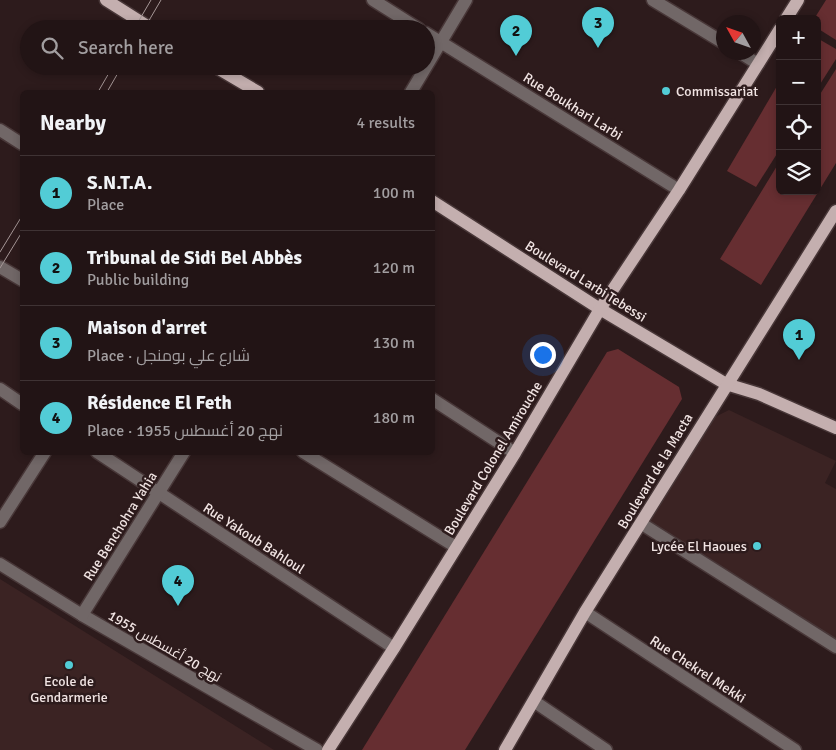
<!DOCTYPE html>
<html lang="en">
<head>
<meta charset="utf-8">
<style>
	:root { --surface:#221415; --page:#2e2122; --text:#f1f3f6; --muted:#a29ea0; --line:#3f3334; --accent:#52ccd6 }
	body { margin:0; font-family:Signika,Cairo,sans-serif; background:var(--page); color:var(--text) }
	.controls { position:absolute; right:15px; top:15px; display:grid; overflow:hidden; border-radius:8px; box-shadow:0 2px 8px #0003 }
	.controls button { width:45px; height:45px; display:grid; place-items:center; padding:0; border:0; border-bottom:1px solid var(--line); background:var(--surface); color:var(--text); font:25px sans-serif }
	.compass { position:absolute; left:716px; top:15px; width:45px; height:45px; border-radius:50%; background:var(--surface); box-shadow:0 2px 8px #0003; rotate:310deg }
	.you { position:absolute; left:542px; top:354px; width:18px; height:18px; margin:-12px; border:4px solid #fff; border-radius:50%; background:#1a73e8; box-shadow:0 0 0 8px #1a73e833 }
	.badge { display:grid; place-items:center; width:32px; height:32px; border-radius:50%; background:var(--accent); color:#111; font-size:16px; font-weight:700 }
	.pin { position:absolute; translate:-50% -41px; filter:drop-shadow(0 1px 2px #0008) }
	.pin::after { content:''; position:absolute; top:26px; width:18px; height:15px; background:inherit; clip-path:polygon(0 0,100% 0,50% 100%) }
	.list { margin:0; padding:0; list-style:none }
	h2 { display:flex; justify-content:space-between; align-items:center; height:65px; margin:0; padding:0 20px; font-size:21px }
	h2 small { font-size:16px; font-weight:400; color:var(--muted) }
	.list li { display:grid; grid-template-columns:32px 1fr auto; gap:15px; align-items:center; box-sizing:border-box; height:75px; padding:0 20px; border-top:1px solid var(--line) }
	.list b { display:block; font-size:19px; white-space:nowrap }
	.list p { margin:0; font-size:16px; white-space:nowrap; color:var(--muted) }
	.list em { font-size:16px; font-style:normal; color:var(--muted) }
	.icon { flex:none; width:28px; height:28px; fill:none; stroke:currentColor; stroke-width:2; stroke-linecap:round; stroke-linejoin:round }
	.map { position:relative; flex:none; width:836px; height:750px; overflow:hidden }
	.search { position:absolute; background:var(--surface); box-shadow:0 2px 8px #0003; left:20px; top:20px; width:415px; height:55px; display:flex; align-items:center; gap:12px; box-sizing:border-box; padding:0 18px; border-radius:28px; color:var(--muted); font-size:19px }
	.panel { position:absolute; background:var(--surface); box-shadow:0 2px 8px #0003; left:20px; top:90px; width:415px; height:365px; border-radius:8px }
	.map>svg:first-child { display:block }
	.built { fill:#3b2323 }
	.green { fill:#662e31 }
	.lines { fill:none; stroke-linecap:round; stroke-linejoin:round }
	.minor-casing { stroke:#483738; stroke-width:15 }
	.major-casing { stroke:#483738; stroke-width:15 }
	.minor { stroke:#716767; stroke-width:12 }
	.major { stroke:#c4afaf; stroke-width:12 }
	.tram { stroke:#a69797; stroke-width:1 }
	.poi-dot { fill:#52ccd6; stroke:#2d1b1c; stroke-width:2 }
	.labels { text-anchor:middle; stroke-width:5; stroke-linejoin:round; paint-order:stroke }
	.poi-label { font-size:14px; fill:#f1e4e3; stroke:#2d1b1c; text-anchor:start }
	.street-label { font-size:14px; fill:#f1e4e3; stroke:#2d1b1c }
</style>
</head>
<body>
<div class="map">
<svg width="836" height="750" viewBox="0 0 836 750">
	<rect width="100%" height="100%" fill="#2d1b1c"/>
	<!-- built -->
	<g class="built">
		<polygon points="729,410 836,461 825,483 836,489 836,642 645,525 715,417"/>
		<polygon points="0,579 274,750 0,750"/>
	</g>
	<!-- green -->
	<g class="green">
		<polygon points="826,0 836,0 836,40 817,28 817,19 814,19"/>
		<polygon points="817,38 836,49 836,59 817,89"/>
		<polygon points="836,69 836,163 761,285 720,259 780,161 780,191 817,191 817,99"/>
		<polygon points="780,81 780,149 756,187 727,171"/>
		<polygon points="618,349 679,387 682,399 465,750 362,750 607,352"/>
	</g>
	<g class="lines">
		<!-- minor casing -->
		<g class="minor-casing">
			<g id="minor">
				<polyline points="373,0 419,29"/>
				<polyline points="653,0 724,43"/>
				<polyline points="426,33 679,190"/>
				<polyline points="739,52 758,64"/>
				<polyline points="411,92 466,0"/>
				<polyline points="0,130 22,144"/>
				<polyline points="0,267 22,280"/>
				<polyline points="0,389 22,404"/>
				<polyline points="432,399 515,453"/>
				<polyline points="97,452 394,648"/>
				<polyline points="303,452 456,547"/>
				<polyline points="0,522 45,452"/>
				<polyline points="642,524 836,647"/>
				<polyline points="0,564 82,615 317,750"/>
				<polyline points="585,612 795,750"/>
				<polyline points="82,615 184,452"/>
				<polyline points="535,702 606,750"/>
			</g>
		</g>
		<!-- major casing -->
		<g class="major-casing">
			<g id="major">
				<polyline points="106,0 152,29"/>
				<polyline points="786,19 798,0"/>
				<polyline points="214,66 258,92"/>
				<polyline points="432,201 600,309 726,384 759,394 836,428"/>
				<polyline points="328,750 394,648 515,453 600,309 679,190 780,29"/>
				<polyline points="505,750 585,612 836,211"/>
			</g>
		</g>
		<!-- minor -->
		<use href="#minor" class="minor"/>
		<!-- major -->
		<use href="#major" class="major"/>
		<!-- tram -->
		<g class="tram">
			<polyline points="134,29 151,0"/>
			<polyline points="144,29 161,0"/>
			<polyline points="98,92 113,66"/>
			<polyline points="107,92 122,66"/>
			<polyline points="0,252 22,216"/>
			<polyline points="0,268 22,232"/>
		</g>
	</g>
	<!-- markers -->
	<g class="poi-dot">
		<circle cx="666" cy="91" r="5"/>
		<circle cx="757" cy="546" r="5"/>
		<circle cx="69" cy="665" r="5"/>
	</g>
	<g class="labels">
		<!-- poi labels -->
		<g class="poi-label">
			<text x="676" y="96">Commissariat</text>
			<text x="747" y="551" text-anchor="end">Lycée El Haoues</text>
			<text x="69" y="686" text-anchor="middle">Ecole de<tspan x="69" dy="16">Gendarmerie</tspan></text>
		</g>
		<!-- street labels -->
		<g class="street-label">
			<text transform="translate(573 106) rotate(32)" y="5">Rue Boukhari Larbi</text>
			<text transform="translate(586 281) rotate(32)" y="5">Boulevard Larbi Tebessi</text>
			<text transform="translate(493 458) rotate(-59)" y="5">Boulevard Colonel Amirouche</text>
			<text transform="translate(655 471) rotate(-59)" y="5">Boulevard de la Macta</text>
			<text transform="translate(120 526) rotate(-58)" y="5">Rue Benchohra Yahia</text>
			<text transform="translate(254 538) rotate(33)" y="5">Rue Yakoub Bahloul</text>
			<text transform="translate(165 646) rotate(30)" y="5">نهج 20 أغسطس 1955</text>
			<text transform="translate(698 669) rotate(33)" y="5">Rue Chekrel Mekki</text>
		</g>
	</g>
</svg>
<div class="controls">
<button>+</button>
<button>−</button>
<button><svg class="icon" aria-label="locate" viewBox="0 0 24 24"><circle cx="12" cy="12" r="6"/><path d="M12 2v4M12 18v4M2 12h4M18 12h4"/></svg></button>
<button><svg class="icon" aria-label="layers" viewBox="0 0 24 24"><path d="M12 4l9 5-9 5-9-5zM3 14l9 5 9-5"/></svg></button>
</div>
<svg class="compass" viewBox="-18 -18 36 36"><path d="M0-13l5 13h-10z" fill="#e53935"/><path d="M0 13l5-13h-10z" fill="#a29ea0"/></svg>
<div class="you"></div>
<div class="pin badge" style="left:799px;top:360px">1</div>
<div class="pin badge" style="left:516px;top:56px">2</div>
<div class="pin badge" style="left:598px;top:48px">3</div>
<div class="pin badge" style="left:178px;top:606px">4</div>
<div class="search"><svg class="icon" aria-label="search" viewBox="0 0 24 24"><circle cx="10" cy="10" r="6"/><path d="M15 15l6 6"/></svg>Search here</div>
<section class="panel">
<h2>Nearby<small>4 results</small></h2>
<ul class="list">
<li><span class="badge">1</span><div><b>S.N.T.A.</b><p>Place</p></div><em>100 m</em></li>
<li><span class="badge">2</span><div><b>Tribunal de Sidi Bel Abbès</b><p>Public building</p></div><em>120 m</em></li>
<li><span class="badge">3</span><div><b>Maison d'arret</b><p>Place · شارع علي بومنجل</p></div><em>130 m</em></li>
<li><span class="badge">4</span><div><b>Résidence El Feth</b><p>Place · نهج 20 أغسطس 1955</p></div><em>180 m</em></li>
</ul>
</section>
</div>
</body>
</html>
